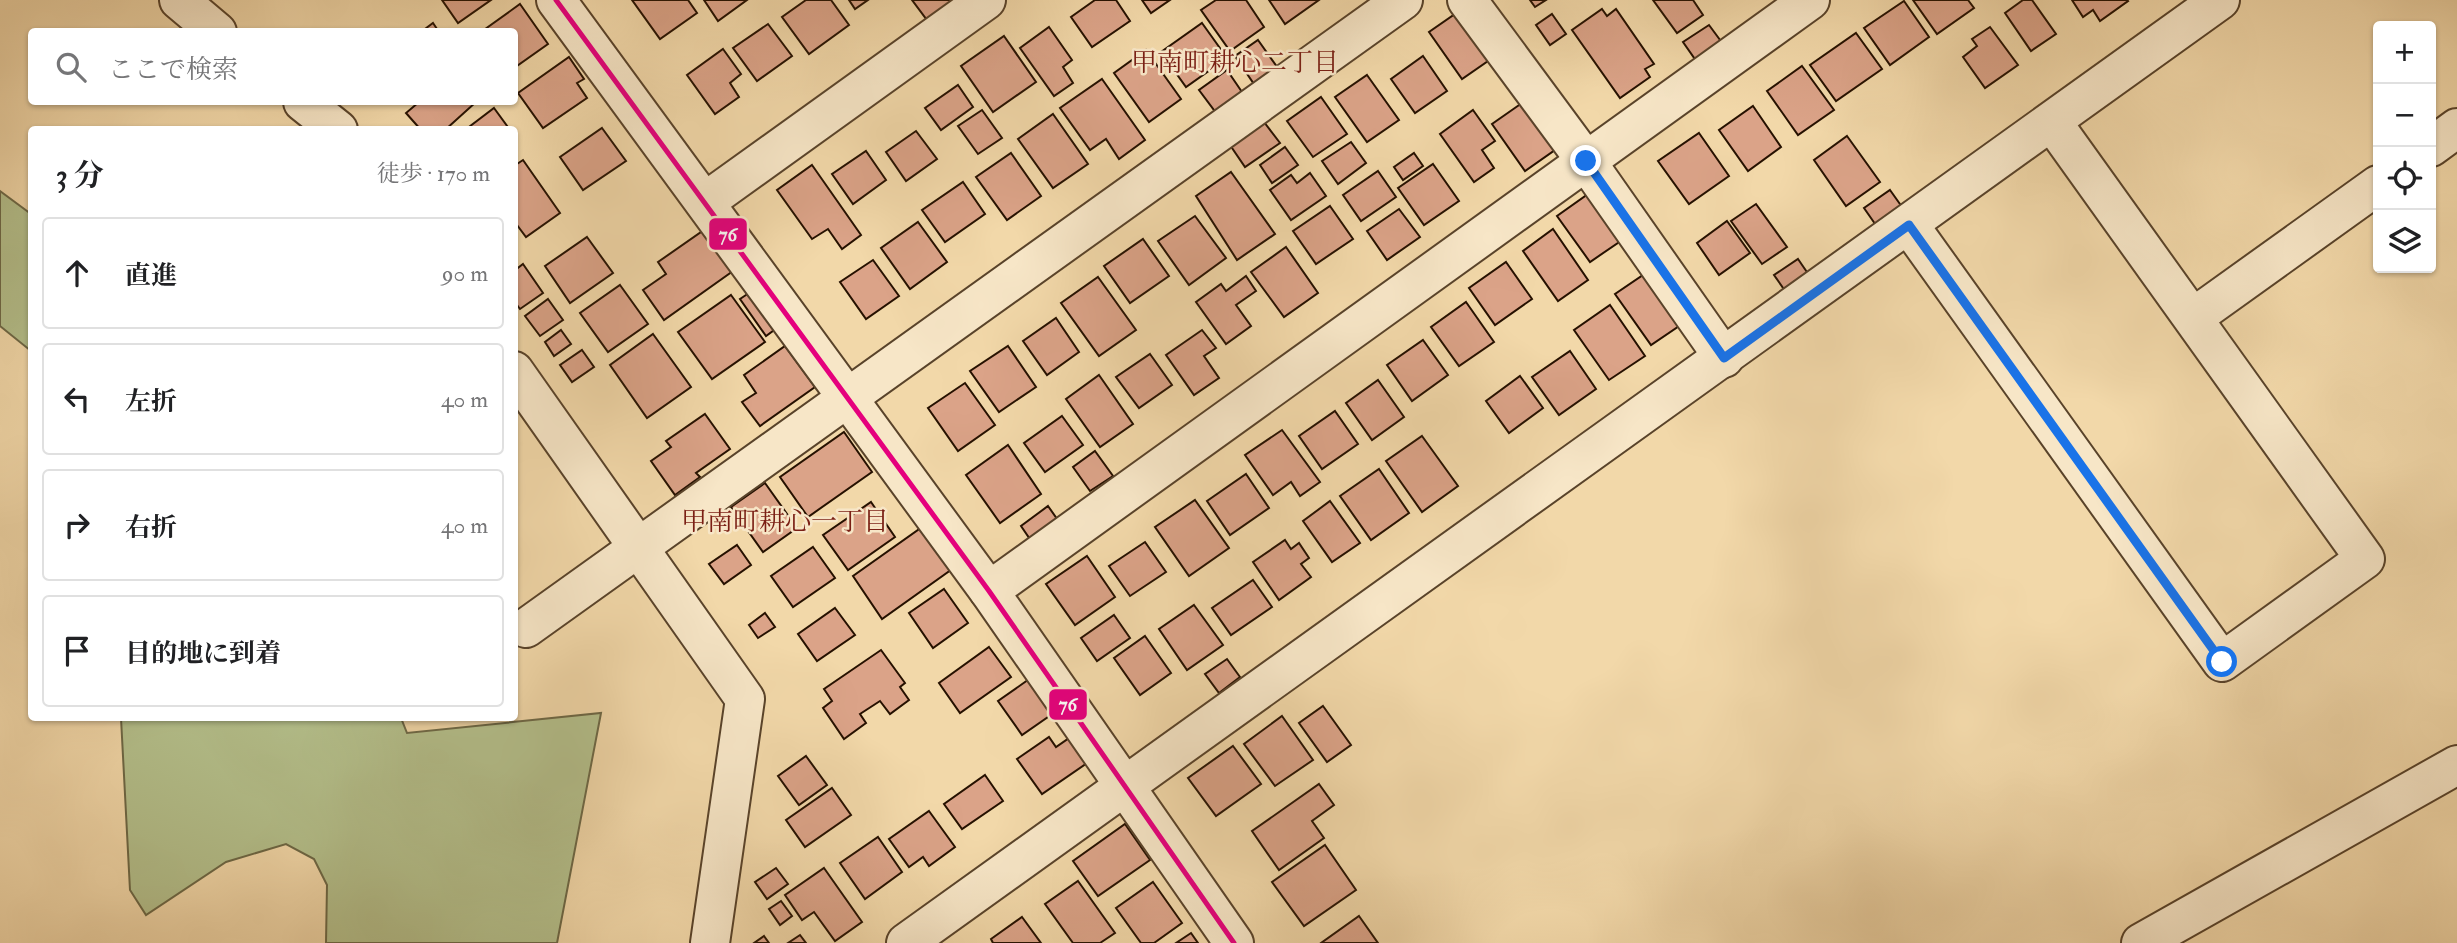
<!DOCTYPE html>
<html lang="ja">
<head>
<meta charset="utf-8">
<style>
	:root { --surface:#fff; --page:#f2f2f2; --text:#202124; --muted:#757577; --line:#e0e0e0 }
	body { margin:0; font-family:"IM FELL Double Pica","Noto Serif JP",serif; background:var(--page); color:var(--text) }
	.controls { position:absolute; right:21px; top:21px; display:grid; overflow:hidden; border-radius:7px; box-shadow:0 2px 5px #0004 }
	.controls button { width:63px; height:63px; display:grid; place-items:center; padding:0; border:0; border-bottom:2px solid var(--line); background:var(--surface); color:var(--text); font:35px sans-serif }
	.stop { position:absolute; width:21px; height:21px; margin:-16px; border:5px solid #1a73e8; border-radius:50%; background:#fff }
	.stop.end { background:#1a73e8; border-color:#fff; box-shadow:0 2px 7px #0008 }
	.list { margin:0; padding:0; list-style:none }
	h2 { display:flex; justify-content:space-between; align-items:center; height:91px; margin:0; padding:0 28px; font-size:30px }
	h2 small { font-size:23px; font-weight:400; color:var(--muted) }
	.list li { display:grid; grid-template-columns:46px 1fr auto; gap:21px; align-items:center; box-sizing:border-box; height:112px; margin:0 14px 14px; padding:0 14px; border:2px solid var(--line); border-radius:7px }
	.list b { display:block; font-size:26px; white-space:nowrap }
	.list em { font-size:23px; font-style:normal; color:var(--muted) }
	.icon { flex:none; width:38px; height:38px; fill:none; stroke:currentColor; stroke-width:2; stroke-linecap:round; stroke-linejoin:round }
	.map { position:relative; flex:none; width:2457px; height:943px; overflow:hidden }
	.search { position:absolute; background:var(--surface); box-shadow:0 2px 5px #0004; left:28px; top:28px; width:490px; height:77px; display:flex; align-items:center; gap:18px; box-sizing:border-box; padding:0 24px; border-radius:7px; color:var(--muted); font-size:26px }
	.panel { position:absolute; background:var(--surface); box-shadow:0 2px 5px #0004; left:28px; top:126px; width:490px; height:595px; border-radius:7px }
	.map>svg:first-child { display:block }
	.green { fill:#b4c08c; stroke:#6d6846; stroke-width:2 }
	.building { fill:#dba388; stroke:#261100; stroke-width:2 }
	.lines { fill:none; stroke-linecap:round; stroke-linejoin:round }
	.street-casing { stroke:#59432a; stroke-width:42 }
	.street { stroke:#f7e6c7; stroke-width:38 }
	.bus-1-casing { stroke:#f7e6c7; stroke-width:10 }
	.bus-1 { stroke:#e5007d; stroke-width:5 }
	.route { stroke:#1a73e8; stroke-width:9 }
	.labels { text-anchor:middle; stroke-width:5; stroke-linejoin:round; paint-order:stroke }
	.neighbourhood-label { font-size:26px; fill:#7a1f14; stroke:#f7e6c7 }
	.line-badge { stroke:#f7e6c7; stroke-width:2.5 }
	.badge-label { font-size:19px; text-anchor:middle; font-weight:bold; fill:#fff }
</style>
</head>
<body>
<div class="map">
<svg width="2457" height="943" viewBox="0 0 2457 943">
	<rect width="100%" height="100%" fill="#f2d8a9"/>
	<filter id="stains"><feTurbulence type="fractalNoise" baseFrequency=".00286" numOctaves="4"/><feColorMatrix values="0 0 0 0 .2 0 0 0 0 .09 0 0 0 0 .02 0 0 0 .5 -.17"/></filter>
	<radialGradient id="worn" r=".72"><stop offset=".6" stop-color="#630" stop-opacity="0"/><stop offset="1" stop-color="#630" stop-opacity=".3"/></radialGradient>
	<!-- green -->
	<g class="green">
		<polygon points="0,191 31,214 31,351 0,326"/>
		<polygon points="601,713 557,943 326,943 327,885 314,859 286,844 226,862 146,915 130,890 121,718 401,718 407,733"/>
	</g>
	<!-- building -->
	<g class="building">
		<polygon points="442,0 491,0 458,23"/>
		<polygon points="632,0 688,0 697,13 660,39"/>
		<polygon points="704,0 747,0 718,21"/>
		<polygon points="806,0 831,0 849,25 809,54 782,17"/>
		<polygon points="849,0 868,0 855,9"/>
		<polygon points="912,0 951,0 952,2 927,20"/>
		<polygon points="1095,0 1116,0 1130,21 1092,47 1071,17"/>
		<polygon points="1142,0 1170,0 1151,13"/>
		<polygon points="1216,0 1246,0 1264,27 1230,51 1201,10"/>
		<polygon points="1269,0 1319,0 1285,24"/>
		<polygon points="1530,0 1546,0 1535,7"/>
		<polygon points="1653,0 1693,0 1703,15 1677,33"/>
		<polygon points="1913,0 1968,0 1974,8 1937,34"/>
		<polygon points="2023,0 2032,0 2056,34 2031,51 2005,13"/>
		<polygon points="2072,0 2127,0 2128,1 2100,21 2093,10 2083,17"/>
		<polygon points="1904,1 1929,37 1890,65 1864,28"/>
		<polygon points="520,4 548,44 514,68 514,32 481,32"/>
		<polygon points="1468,5 1501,52 1462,79 1429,32"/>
		<polygon points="1602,9 1607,16 1616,9 1654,64 1645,69 1650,77 1620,98 1572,30"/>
		<polygon points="1552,14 1566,34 1550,45 1536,25"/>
		<polygon points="433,23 439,32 421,32"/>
		<polygon points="1202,23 1227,58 1186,87 1161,52"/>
		<polygon points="768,24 792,56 757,81 733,48"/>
		<polygon points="1709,25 1723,44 1697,62 1683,42"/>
		<polygon points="1049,27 1072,60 1063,67 1073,83 1054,96 1020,48"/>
		<polygon points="1990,27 2018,65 1985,88 1963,57 1977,46 1972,39"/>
		<polygon points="1856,33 1882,69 1836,101 1810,65"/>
		<polygon points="1004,36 1036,82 993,112 961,66"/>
		<polygon points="1258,40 1280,71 1256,87 1235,56"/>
		<polygon points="723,49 741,74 730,83 739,97 715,114 687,75"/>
		<polygon points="1146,50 1181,99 1149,122 1114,73"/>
		<polygon points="1423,56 1447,91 1415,113 1391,79"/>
		<polygon points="569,57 584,79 577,83 587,98 543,128 518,93"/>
		<polygon points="1802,66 1834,110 1798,135 1767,91"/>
		<polygon points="1227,70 1244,95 1217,114 1199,90"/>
		<polygon points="1367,75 1399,120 1367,142 1335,97"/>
		<polygon points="1102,79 1145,140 1119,159 1106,139 1090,150 1060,108"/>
		<polygon points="958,85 973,107 941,130 925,108"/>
		<polygon points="1321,97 1347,134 1313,157 1287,121"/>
		<polygon points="419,102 476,102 445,130 421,130 406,113"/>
		<polygon points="1522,103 1562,145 1525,171 1492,124"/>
		<polygon points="1753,106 1781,147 1748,171 1719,130"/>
		<polygon points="494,108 510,130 465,130"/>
		<polygon points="982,110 1002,138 978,154 958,126"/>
		<polygon points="1473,110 1495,141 1482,150 1494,168 1474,182 1440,134"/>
		<polygon points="1053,114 1088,164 1053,188 1018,139"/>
		<polygon points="1264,122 1280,143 1245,167 1230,145"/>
		<polygon points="602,128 626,161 583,190 560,157"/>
		<polygon points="916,131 937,159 906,181 886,152"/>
		<polygon points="1699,133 1729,176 1689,204 1658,161"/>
		<polygon points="1847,136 1880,182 1846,206 1814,160"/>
		<polygon points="1351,142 1366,163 1338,184 1322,161"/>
		<polygon points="1285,147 1298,165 1272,183 1260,165"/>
		<polygon points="866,151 886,180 853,204 832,174"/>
		<polygon points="1011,153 1041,196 1007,220 976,177"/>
		<polygon points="1414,153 1423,166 1403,180 1394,167"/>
		<polygon points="523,160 560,213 526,237 517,225 514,227 514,166"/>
		<polygon points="1433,164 1459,201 1424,225 1398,188"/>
		<polygon points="812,165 861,235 842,249 828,229 812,239 777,190"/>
		<polygon points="1378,171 1396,197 1361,221 1343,195"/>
		<polygon points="1231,172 1275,234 1237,260 1196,196"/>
		<polygon points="1310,173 1326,196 1291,220 1270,190 1291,175 1297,183"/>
		<polygon points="963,182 985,214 945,242 922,210"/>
		<polygon points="1598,187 1631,234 1590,262 1557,216"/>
		<polygon points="1890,190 1907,214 1880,231 1864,208"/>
		<polygon points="1756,204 1787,247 1762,264 1731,221"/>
		<polygon points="1330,206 1353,239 1316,264 1293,231"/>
		<polygon points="1399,209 1420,237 1387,260 1367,231"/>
		<polygon points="1195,216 1226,258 1189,285 1158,241"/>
		<polygon points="1727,221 1750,253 1719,275 1697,243"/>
		<polygon points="918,222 947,262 910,289 881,248"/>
		<polygon points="1553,229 1588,280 1558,301 1523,251"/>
		<polygon points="704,230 733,271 664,320 643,290 666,274 658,262"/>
		<polygon points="587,237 613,273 570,303 545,266"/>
		<polygon points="1143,239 1169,276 1130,303 1104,266"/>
		<polygon points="1286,247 1318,293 1284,317 1251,272"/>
		<polygon points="1798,259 1811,278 1788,295 1774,275"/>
		<polygon points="873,260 899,296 866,319 840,282"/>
		<polygon points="1506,262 1532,299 1495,325 1469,288"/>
		<polygon points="523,264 543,293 520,309 514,301 514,271"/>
		<polygon points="1649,271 1685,322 1651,345 1615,294"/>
		<polygon points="1246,276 1256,291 1236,305 1251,326 1226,344 1196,302 1221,284 1226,291"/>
		<polygon points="1098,277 1136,330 1099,356 1061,303"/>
		<polygon points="620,285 648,324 608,352 580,313"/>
		<polygon points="755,289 781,325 766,336 740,299"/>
		<polygon points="731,295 765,342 712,379 678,332"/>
		<polygon points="548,299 563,320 540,336 525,316"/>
		<polygon points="1466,302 1494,342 1459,366 1431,327"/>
		<polygon points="1610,305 1645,356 1609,380 1574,330"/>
		<polygon points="1056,318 1079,352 1047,375 1023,341"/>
		<polygon points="561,330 571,344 554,356 545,342"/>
		<polygon points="1202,330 1216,348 1204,356 1219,378 1194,395 1166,355"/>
		<polygon points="653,334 691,387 647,418 610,365"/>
		<polygon points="1423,340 1448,375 1412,401 1387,365"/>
		<polygon points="785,346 815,387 760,426 742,402 756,393 744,375"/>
		<polygon points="1008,346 1036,387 999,412 970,371"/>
		<polygon points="582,350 594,367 572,382 560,365"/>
		<polygon points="1570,351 1596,389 1559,415 1532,377"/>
		<polygon points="1150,354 1172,385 1139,408 1116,377"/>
		<polygon points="1099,375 1133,424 1100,447 1066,399"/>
		<polygon points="1520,376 1543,408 1509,433 1486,401"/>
		<polygon points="1378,380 1404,417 1372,440 1346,403"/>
		<polygon points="965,383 995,425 958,451 928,408"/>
		<polygon points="1335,411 1358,444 1322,469 1299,436"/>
		<polygon points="705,414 730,449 696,473 700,477 675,495 651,461 671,447 666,441"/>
		<polygon points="1062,416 1083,445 1045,472 1024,443"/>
		<polygon points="1282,430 1320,482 1300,496 1291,482 1273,495 1245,455"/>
		<polygon points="844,432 872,472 808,517 780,477"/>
		<polygon points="1422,436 1458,486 1422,512 1386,461"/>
		<polygon points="1008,445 1041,494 1000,523 966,475"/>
		<polygon points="1095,451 1113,476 1090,491 1073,467"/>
		<polygon points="1379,469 1409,513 1371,540 1340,496"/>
		<polygon points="1246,474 1269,508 1230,535 1207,501"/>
		<polygon points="765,483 797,528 763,552 731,507"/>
		<polygon points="1195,500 1229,548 1189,576 1155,527"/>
		<polygon points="1330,501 1360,543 1332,562 1303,521"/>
		<polygon points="871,502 895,537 848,570 823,535"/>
		<polygon points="1048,506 1062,526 1034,545 1021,526"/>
		<polygon points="925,525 955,567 882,619 853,576"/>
		<polygon points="1285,540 1291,549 1299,543 1309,558 1301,564 1311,577 1279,600 1253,562"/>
		<polygon points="1145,542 1166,572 1130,596 1109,566"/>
		<polygon points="737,545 751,565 724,584 709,564"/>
		<polygon points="813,547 835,578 793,607 771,576"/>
		<polygon points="1087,556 1115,597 1075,625 1046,584"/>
		<polygon points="1253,580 1272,607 1231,635 1212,608"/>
		<polygon points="944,589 968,623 933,648 909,613"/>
		<polygon points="1194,605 1223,645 1187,670 1159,629"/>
		<polygon points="835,608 855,635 817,661 798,634"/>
		<polygon points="765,613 775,627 758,638 749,625"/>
		<polygon points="1114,615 1130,638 1097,661 1081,638"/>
		<polygon points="1145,636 1171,673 1140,695 1114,658"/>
		<polygon points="989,647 1011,677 960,713 939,683"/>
		<polygon points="881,650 905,683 900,687 909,700 890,714 880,701 860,714 866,723 844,739 823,708 832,701 824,689"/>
		<polygon points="1227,659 1240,677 1219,693 1205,674"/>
		<polygon points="1035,675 1058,710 1022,735 998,701"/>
		<polygon points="1323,706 1351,745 1327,762 1299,723"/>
		<polygon points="1282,716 1313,760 1275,786 1244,744"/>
		<polygon points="1075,734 1093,759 1042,794 1017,759 1049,737 1056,747"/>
		<polygon points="1233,746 1261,784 1216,816 1188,778"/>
		<polygon points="806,756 827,785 799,805 778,776"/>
		<polygon points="985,775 1003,801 962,829 944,804"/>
		<polygon points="1319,784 1334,805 1312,821 1324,838 1279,870 1252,831"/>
		<polygon points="832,788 851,815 805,847 786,820"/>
		<polygon points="929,811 955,847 929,866 923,857 909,867 889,839"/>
		<polygon points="1125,824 1150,860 1098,896 1073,861"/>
		<polygon points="878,837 902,872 865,899 840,863"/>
		<polygon points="1325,845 1356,890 1304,926 1272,882"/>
		<polygon points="776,868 788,884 767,899 755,882"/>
		<polygon points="824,868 862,922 835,941 814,912 802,920 785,895"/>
		<polygon points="1078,881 1115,933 1100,943 1073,943 1045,904"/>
		<polygon points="1153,882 1182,923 1154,943 1141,943 1116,908"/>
		<polygon points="781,901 792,916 780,925 769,909"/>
		<polygon points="1359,916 1378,943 1321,943"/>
		<polygon points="1022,917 1041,943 993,943 991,939"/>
		<polygon points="1191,933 1198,943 1176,943"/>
		<polygon points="800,935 806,943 788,943"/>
		<polygon points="764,936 769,943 754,943"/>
	</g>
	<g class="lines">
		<!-- street casing -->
		<g class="street-casing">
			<g id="street">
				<polyline points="179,0 217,32"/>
				<polyline points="556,0 989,591 1234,943"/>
				<polyline points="1467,0 1586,161 1724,358"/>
				<polyline points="303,102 338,130"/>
				<polyline points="2431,147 2457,128"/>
				<polyline points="705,202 986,0"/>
				<polyline points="1909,225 2222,662 2365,559 2052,122"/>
				<polyline points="2194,317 2378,185"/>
				<polyline points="514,371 745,699 710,943"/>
				<polyline points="989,591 1810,0"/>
				<polyline points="526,628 1403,0"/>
				<polyline points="906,943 2220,0"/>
				<polyline points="2141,943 2457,765"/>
			</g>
		</g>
		<!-- street -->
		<use href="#street" class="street"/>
		<!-- bus-1 casing -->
		<g class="bus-1-casing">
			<polyline id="bus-1" points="556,0 989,591 1234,943"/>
		</g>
		<!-- bus-1 -->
		<use href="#bus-1" class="bus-1"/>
	</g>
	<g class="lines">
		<!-- route -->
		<polyline class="route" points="1586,161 1724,358 1909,225 2222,662"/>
	</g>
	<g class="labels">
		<!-- neighbourhood labels -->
		<g class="neighbourhood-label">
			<text x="1235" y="71">甲南町耕心二丁目</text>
			<text x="785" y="530">甲南町耕心一丁目</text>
		</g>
	</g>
	<g class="line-badge">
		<rect x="708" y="217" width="40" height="34" rx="7" fill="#e5007d"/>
		<rect x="1048" y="688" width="40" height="33" rx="7" fill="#e5007d"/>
	</g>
	<g class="badge-label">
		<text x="728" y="241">76</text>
		<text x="1068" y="711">76</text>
	</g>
	<rect width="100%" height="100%" filter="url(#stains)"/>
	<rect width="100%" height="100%" fill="url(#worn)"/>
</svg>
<div class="controls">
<button>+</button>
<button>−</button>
<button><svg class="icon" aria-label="locate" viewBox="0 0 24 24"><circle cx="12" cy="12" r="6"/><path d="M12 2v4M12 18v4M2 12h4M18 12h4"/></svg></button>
<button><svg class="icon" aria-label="layers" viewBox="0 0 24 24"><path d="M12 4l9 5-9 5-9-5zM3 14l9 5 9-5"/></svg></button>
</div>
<div class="stop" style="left:2222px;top:662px"></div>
<div class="stop end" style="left:1586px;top:161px"></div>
<div class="search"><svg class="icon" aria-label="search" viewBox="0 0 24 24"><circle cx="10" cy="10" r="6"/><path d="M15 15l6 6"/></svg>ここで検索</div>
<section class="panel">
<h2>3 分<small>徒歩 · 170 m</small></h2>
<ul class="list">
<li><svg class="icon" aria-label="ahead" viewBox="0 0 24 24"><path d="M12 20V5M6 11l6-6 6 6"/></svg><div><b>直進</b></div><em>90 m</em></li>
<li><svg class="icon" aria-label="left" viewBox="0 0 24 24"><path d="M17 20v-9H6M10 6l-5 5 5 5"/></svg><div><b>左折</b></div><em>40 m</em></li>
<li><svg class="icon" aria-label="right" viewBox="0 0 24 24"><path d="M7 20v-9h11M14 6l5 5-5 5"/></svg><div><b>右折</b></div><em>40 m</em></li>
<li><svg class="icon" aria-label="arrive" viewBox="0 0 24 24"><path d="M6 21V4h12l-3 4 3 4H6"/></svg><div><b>目的地に到着</b></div></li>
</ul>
</section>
</div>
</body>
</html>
